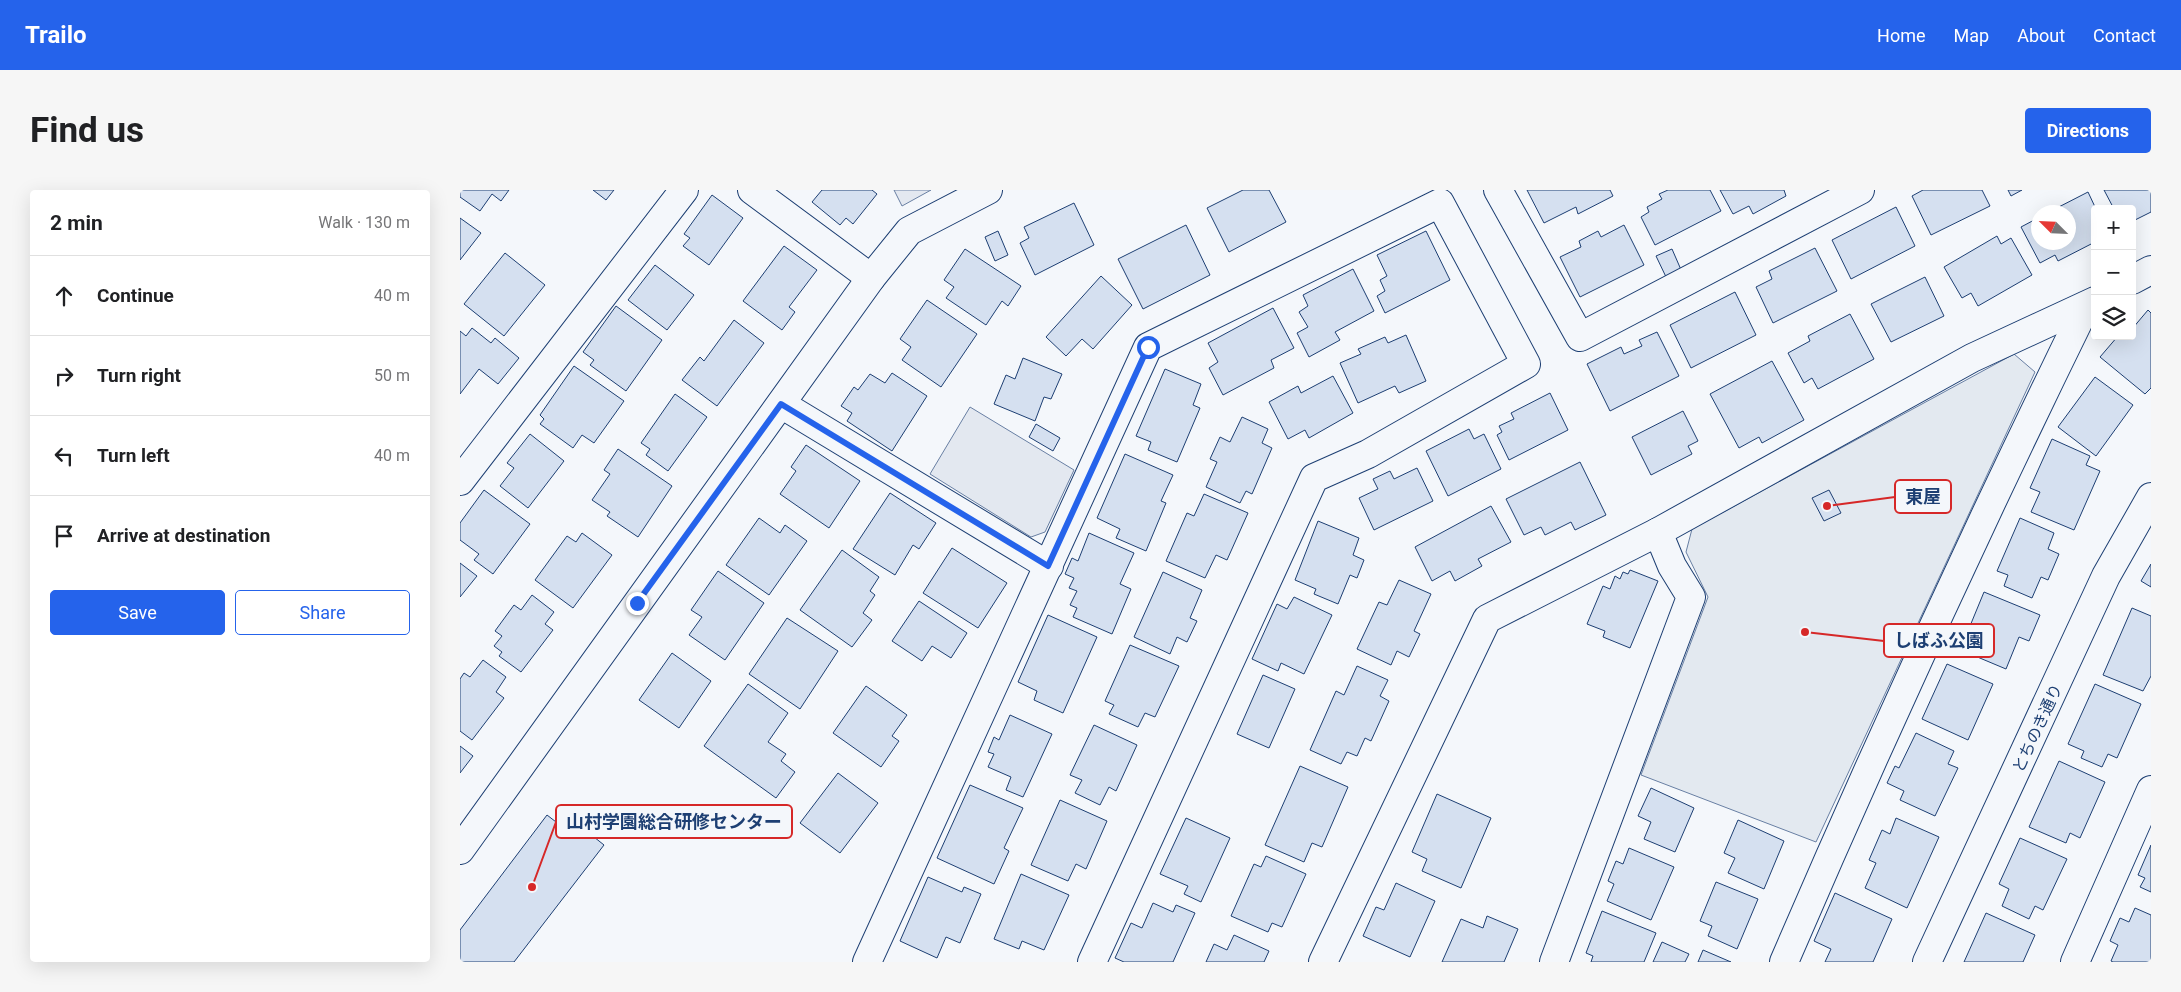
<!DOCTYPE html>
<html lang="en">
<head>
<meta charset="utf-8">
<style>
	:root { --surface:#fff; --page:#f6f6f6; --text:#202124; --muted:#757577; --line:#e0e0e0; --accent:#2563eb }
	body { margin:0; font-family:Roboto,"Noto Sans JP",sans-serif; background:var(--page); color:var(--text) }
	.controls { position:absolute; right:15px; top:15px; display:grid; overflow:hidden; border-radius:5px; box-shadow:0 5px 20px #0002 }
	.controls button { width:45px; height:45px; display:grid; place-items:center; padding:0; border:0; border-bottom:1px solid var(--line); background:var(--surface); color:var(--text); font:25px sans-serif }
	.compass { position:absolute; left:1571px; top:15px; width:45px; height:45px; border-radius:50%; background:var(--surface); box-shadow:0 5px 20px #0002; rotate:294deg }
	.stop { position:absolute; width:15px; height:15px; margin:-11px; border:4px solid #2563eb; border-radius:50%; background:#fff }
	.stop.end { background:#2563eb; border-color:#fff; box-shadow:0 1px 5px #0008 }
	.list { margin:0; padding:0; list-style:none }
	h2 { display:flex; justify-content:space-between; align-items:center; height:65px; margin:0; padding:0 20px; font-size:21px }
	h2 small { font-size:16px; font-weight:400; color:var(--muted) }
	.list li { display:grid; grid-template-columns:32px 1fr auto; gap:15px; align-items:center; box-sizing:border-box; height:80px; padding:0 20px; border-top:1px solid var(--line) }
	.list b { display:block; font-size:19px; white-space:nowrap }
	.list em { font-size:16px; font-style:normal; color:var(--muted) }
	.actions { display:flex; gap:10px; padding:15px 20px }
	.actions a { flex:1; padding:11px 0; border:1px solid var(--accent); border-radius:5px; text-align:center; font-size:18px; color:var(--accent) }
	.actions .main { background:var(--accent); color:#fff }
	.icon { flex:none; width:28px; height:28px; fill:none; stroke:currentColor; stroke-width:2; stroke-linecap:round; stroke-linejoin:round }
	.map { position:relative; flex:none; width:1691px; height:772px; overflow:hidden; border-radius:5px }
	header { display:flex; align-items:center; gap:30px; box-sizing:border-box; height:70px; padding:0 25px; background:var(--accent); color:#fff }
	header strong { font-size:24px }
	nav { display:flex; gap:28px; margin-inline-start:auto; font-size:18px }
	.intro { display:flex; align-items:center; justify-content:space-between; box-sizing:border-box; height:120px; padding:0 30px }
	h1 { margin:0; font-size:35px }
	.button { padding:12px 22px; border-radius:5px; background:var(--accent); color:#fff; font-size:18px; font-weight:700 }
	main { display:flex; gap:30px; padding:0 30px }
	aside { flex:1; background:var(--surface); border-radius:5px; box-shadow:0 5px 20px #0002 }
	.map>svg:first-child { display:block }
	.green { fill:#e3e9f0; stroke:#687fa3 }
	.parking { fill:#e3e8f0; stroke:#687fa3 }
	.building { fill:#d5e0f0; stroke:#1d3f73 }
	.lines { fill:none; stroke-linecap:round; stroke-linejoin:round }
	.minor-casing { stroke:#1d3f73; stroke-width:30 }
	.tertiary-casing { stroke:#1d3f73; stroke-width:30 }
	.minor { stroke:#f4f7fb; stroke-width:28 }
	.tertiary { stroke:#f4f7fb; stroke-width:28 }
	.route { stroke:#2563eb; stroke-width:6 }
	.labels { text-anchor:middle; stroke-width:4; stroke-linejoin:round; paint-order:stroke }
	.street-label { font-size:16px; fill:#1d3f73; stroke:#f4f7fb }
	.leader { fill:none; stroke:#d62828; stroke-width:2 }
	.callout-dot { fill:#d62828; stroke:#f4f7fb; stroke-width:2 }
	.callout { fill:#f4f7fb; stroke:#d62828; stroke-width:2 }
	.callout-label { font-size:18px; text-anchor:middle; font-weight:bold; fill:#1d3f73 }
</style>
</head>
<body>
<header>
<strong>Trailo</strong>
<nav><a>Home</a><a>Map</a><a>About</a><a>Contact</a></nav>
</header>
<div class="intro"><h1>Find us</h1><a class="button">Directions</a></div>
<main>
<aside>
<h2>2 min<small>Walk · 130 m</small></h2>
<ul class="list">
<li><svg class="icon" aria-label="ahead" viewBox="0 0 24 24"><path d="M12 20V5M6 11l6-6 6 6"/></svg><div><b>Continue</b></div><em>40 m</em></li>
<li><svg class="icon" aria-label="right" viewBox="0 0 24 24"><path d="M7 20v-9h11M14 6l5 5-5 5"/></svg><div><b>Turn right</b></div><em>50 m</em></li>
<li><svg class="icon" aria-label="left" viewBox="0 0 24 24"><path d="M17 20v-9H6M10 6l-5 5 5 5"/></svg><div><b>Turn left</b></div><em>40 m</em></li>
<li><svg class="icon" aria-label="arrive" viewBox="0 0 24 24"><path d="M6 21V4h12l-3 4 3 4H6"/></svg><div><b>Arrive at destination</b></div></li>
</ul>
<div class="actions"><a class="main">Save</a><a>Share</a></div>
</aside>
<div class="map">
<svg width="1691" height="772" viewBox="0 0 1691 772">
	<rect width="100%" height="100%" fill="#f4f7fb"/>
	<!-- green -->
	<polygon class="green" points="1554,164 1575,182 1356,652 1181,585 1248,407 1226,362 1232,339"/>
	<!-- parking -->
	<g class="parking">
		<polygon points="434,0 471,0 442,16"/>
		<polygon points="510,217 614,280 585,342 571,347 470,284"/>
	</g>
	<!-- building -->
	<g class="building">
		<polygon points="0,0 49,0 41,11 32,4 20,21 0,7"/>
		<polygon points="133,0 154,0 146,10"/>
		<polygon points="362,0 412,0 417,4 393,34 386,28 380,35 352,12"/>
		<polygon points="783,0 809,0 826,32 769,62 747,18"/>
		<polygon points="1067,0 1150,0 1153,6 1118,24 1116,17 1084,33"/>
		<polygon points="1208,0 1250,0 1261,21 1195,55 1181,27 1189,22 1187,17 1202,9 1199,4"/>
		<polygon points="1260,0 1324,0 1326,6 1293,24 1289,16 1273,24"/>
		<polygon points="1463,0 1522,0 1530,16 1471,45 1452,6"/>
		<polygon points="1548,0 1562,0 1551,6"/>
		<polygon points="1644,0 1691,0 1691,22 1673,31 1672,19 1654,19"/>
		<polygon points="1628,2 1636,19 1635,52 1598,71 1595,65 1580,73 1561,37 1578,28 1578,52 1608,52 1608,22 1589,22"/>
		<polygon points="252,5 283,28 249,75 223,56 230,48 224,44"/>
		<polygon points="614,13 634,55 575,85 560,53 569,48 564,37"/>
		<polygon points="1436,17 1455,56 1391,89 1372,50"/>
		<polygon points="0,28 21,43 0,70"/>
		<polygon points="726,35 750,85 683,119 658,69"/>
		<polygon points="1164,35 1184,75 1120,107 1100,67 1121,57 1119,51 1138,41 1141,47"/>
		<polygon points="538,41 548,65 535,71 525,47"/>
		<polygon points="966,41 990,90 925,123 917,106 925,101 920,90 927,86 917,65"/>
		<polygon points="1537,46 1541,54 1551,48 1572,85 1518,116 1511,103 1502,108 1484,77"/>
		<polygon points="324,56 357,80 329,117 335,122 322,140 283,111"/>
		<polygon points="1355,58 1377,101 1313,133 1296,97 1312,89 1309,81"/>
		<polygon points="505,59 561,96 548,116 542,111 526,135 486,108 494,97 484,90"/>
		<polygon points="1212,59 1222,82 1207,89 1196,66"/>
		<polygon points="45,63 85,95 44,146 4,114"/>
		<polygon points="195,75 234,105 207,140 168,110"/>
		<polygon points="893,79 914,121 875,142 880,150 849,167 837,143 848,137 839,122 848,116 843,105"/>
		<polygon points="641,86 672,115 633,159 622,149 606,166 586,147"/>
		<polygon points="1465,87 1484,126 1431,152 1411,114"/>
		<polygon points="1275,102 1296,145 1231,178 1210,135"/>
		<polygon points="467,110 517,144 481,197 442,170 451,157 440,149"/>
		<polygon points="156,116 202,150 166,201 130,175 134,170 123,162"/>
		<polygon points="813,118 834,158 811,170 814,178 763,205 749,178 758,172 748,153"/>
		<polygon points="1688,120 1691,123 1691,198 1685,204 1640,167 1658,146 1672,146 1672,139"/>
		<polygon points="1390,124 1414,169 1358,199 1352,188 1344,193 1328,163 1350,151 1348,146"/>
		<polygon points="274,130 304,153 257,216 222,190 240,167 244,171"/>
		<polygon points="12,138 31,153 35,148 59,168 38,194 19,179 0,204 0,141 6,146"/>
		<polygon points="1197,142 1219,186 1150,221 1127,174 1161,157 1164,164 1182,156 1179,150"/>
		<polygon points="946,145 966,191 939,203 935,196 898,213 880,173 901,164 898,159 925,147 928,153"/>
		<polygon points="563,168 602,184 591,209 584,207 575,231 534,214 546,185 555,189"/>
		<polygon points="1312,171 1344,230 1302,253 1299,247 1279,258 1250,204"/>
		<polygon points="114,176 164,211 134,253 122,245 113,258 80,234 84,229 80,225"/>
		<polygon points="705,179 741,194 733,215 740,218 717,272 688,260 691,252 676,246"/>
		<polygon points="432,183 467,206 432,261 387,231 392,223 381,216 394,197 398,200 410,184 425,193"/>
		<polygon points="873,186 893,223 849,248 845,240 828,249 809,212 838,196 841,203"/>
		<polygon points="1635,187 1673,215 1636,266 1598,237"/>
		<polygon points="1090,203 1108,240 1049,270 1037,245 1042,242 1039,236 1054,229 1051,223"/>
		<polygon points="215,204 247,227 208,281 186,265 190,259 181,253"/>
		<polygon points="1223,221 1238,251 1228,256 1232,264 1191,285 1172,247"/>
		<polygon points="782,227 808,239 802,253 812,258 792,304 786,301 780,313 746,297 757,272 750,269 760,247 770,252"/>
		<polygon points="576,234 600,248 593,261 569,247"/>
		<polygon points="1009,239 1014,249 1024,244 1041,279 988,306 966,261"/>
		<polygon points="70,244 104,271 68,318 40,296 54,278 47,273"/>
		<polygon points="1592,249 1630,266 1626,275 1640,281 1614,340 1571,322 1580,302 1570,298"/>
		<polygon points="346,255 400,291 369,338 320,304 336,281 331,277"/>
		<polygon points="158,259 212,296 178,347 147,326 150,322 132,310 150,284 144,280"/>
		<polygon points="665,264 713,285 701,311 706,313 686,361 656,348 660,339 637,328"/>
		<polygon points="1120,272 1146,325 1115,340 1111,332 1085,345 1081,337 1064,345 1046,309"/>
		<polygon points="957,278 973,311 914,340 899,308 918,299 913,289 930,281 934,289"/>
		<polygon points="24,300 70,334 33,384 14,370 19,364 0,350 0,333"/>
		<polygon points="1369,300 1381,323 1364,331 1352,308"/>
		<polygon points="430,303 476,333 459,359 453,355 435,385 393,359"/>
		<polygon points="744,304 788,323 767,370 756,365 745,388 706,371 727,323 734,326"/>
		<polygon points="1031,316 1051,352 1018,369 1022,376 995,391 990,381 972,391 955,357"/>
		<polygon points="299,328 320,343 325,335 347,351 309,405 266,375"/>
		<polygon points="1560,328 1594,343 1588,359 1599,364 1588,390 1581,387 1572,408 1544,396 1548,385 1537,381"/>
		<polygon points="858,331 899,348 893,365 904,370 897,388 890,385 878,414 854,404 856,399 835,390"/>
		<polygon points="122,343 152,365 113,418 75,390 107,346 116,352"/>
		<polygon points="629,343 674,363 660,394 671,399 652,444 613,427 617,418 610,415 617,401 609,398 614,388 605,384 612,368 618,371"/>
		<polygon points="492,358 547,393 518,438 463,403"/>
		<polygon points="382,360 419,387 410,401 415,405 403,423 412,430 392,457 340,420"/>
		<polygon points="0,373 17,386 0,407"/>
		<polygon points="1691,374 1691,397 1681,391"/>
		<polygon points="1170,380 1198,391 1170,458 1143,447 1145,441 1127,434 1143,396 1150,399 1155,386 1160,389 1163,382 1168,384"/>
		<polygon points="258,381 304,413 265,470 229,445 242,427 231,420"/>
		<polygon points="703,382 742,400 730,428 737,431 727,452 717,447 710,464 674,447"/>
		<polygon points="939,390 971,404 954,441 960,444 949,467 937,461 931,475 897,459 919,412 927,415"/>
		<polygon points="1524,402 1580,425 1569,451 1559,447 1546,479 1515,466 1518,459 1503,453"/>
		<polygon points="72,405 94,422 85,434 93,440 61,482 39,466 42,462 34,456 42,446 35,441 54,415 61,420"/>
		<polygon points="834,407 872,425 844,484 821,473 818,481 792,469 817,414 827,419"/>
		<polygon points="459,411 507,443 491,468 472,456 462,471 432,451"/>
		<polygon points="1672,418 1691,426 1691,486 1683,501 1643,485"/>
		<polygon points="588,425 637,447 603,523 574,510 577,501 558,492"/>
		<polygon points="327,428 378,461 340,519 289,484"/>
		<polygon points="670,455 719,476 695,527 685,523 678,537 649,524 654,515 645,511"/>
		<polygon points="212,463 251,491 219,538 179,510"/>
		<polygon points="23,470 46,487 36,502 44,508 12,550 0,541 0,489 4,483 10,487"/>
		<polygon points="1487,474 1533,494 1508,550 1462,529"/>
		<polygon points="897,476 928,490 920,506 929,511 911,551 905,548 897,566 887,562 881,574 850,560 876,501 884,505"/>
		<polygon points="803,485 835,499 809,558 777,544"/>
		<polygon points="288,494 328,523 308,552 326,564 321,571 335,582 316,608 244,556"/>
		<polygon points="1635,494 1681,514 1657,568 1648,564 1642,577 1621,568 1624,561 1608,554"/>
		<polygon points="406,496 447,525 432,546 439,551 421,577 373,543"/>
		<polygon points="550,525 592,544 563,607 546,600 551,587 528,577 534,564 528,562 534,547 539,550"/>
		<polygon points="634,535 677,555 656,601 649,597 640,615 615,603 622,590 610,585"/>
		<polygon points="1456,543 1494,561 1488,574 1498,578 1475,626 1440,610 1444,601 1427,593 1435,576 1439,578"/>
		<polygon points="0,556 13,566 0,583"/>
		<polygon points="1599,571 1645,592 1620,648 1610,643 1606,653 1569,637"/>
		<polygon points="840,576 888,597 862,657 852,653 844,672 805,655"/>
		<polygon points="378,583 418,613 380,663 340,633"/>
		<polygon points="510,595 563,618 544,658 549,661 534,694 477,668"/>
		<polygon points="1191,598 1234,618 1215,662 1184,649 1191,632 1178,626"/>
		<polygon points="977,604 1031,628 1001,698 962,681 967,669 952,662"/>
		<polygon points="600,610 647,631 626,679 616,674 608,691 571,675"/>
		<polygon points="87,625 109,642 120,628 138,642 134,647 144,655 54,772 0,772 0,740"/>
		<polygon points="726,628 770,648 741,712 724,704 728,696 700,684"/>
		<polygon points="1436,628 1479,647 1447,718 1405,698 1416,673 1409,670 1422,640 1430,644"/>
		<polygon points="1278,630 1324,651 1304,699 1268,683 1275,668 1264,663"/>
		<polygon points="1560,648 1607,669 1583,720 1575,716 1569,729 1542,716 1549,699 1539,694"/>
		<polygon points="1691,655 1691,702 1680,697 1685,688 1678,685"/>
		<polygon points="1169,658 1214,677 1191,730 1147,711 1154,694 1148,691 1156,671 1163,674"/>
		<polygon points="806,666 846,684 822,737 812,733 808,742 771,726 794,674 801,677"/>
		<polygon points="561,684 609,705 584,760 562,751 559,759 534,749"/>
		<polygon points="468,687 502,702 504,697 521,704 500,753 486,747 477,768 440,751"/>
		<polygon points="1256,692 1298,709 1277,759 1248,746 1252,736 1240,731"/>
		<polygon points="936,693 975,711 950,767 903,746 916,717 924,720"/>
		<polygon points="1375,703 1432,729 1413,772 1365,772 1371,759 1354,751"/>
		<polygon points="693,713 713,722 716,715 735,723 713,772 664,772 655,768 671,733 682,738"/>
		<polygon points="1675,718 1691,725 1691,772 1653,772 1651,771 1658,755 1650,751 1660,728 1669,732"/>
		<polygon points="1142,721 1196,743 1184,772 1131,772 1133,766 1126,763"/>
		<polygon points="1526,723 1575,745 1563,772 1504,772"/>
		<polygon points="1027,726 1058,739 1044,772 982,772 1001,729 1023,738"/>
		<polygon points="774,745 809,761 804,772 746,772 754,754 767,760"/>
		<polygon points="1202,752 1229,764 1225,772 1193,772"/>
		<polygon points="1243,760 1271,772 1238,772"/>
	</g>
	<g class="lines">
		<!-- minor casing -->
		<g class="minor-casing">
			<g id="minor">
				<polyline points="292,0 411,88"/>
				<polyline points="1038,0 1120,147 1400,0"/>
				<polyline points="1672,90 1691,80"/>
				<polyline points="321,214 589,376"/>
				<polyline points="0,291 224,0"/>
				<polyline points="0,660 411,88 449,41 528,0"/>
				<polyline points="407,772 688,157 980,13 1066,174 908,264 854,288 632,772"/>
				<polyline points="863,772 1027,429 1198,342 1512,168 1635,111"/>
				<polyline points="1094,772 1231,407 1212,376 1198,342"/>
				<path d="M1324 772C1419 551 1520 332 1626 116"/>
				<polyline points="1615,772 1691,600"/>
			</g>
		</g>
		<!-- tertiary casing -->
		<g class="tertiary-casing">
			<polyline id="tertiary" points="1467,772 1646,386 1691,307"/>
		</g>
		<!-- minor -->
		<use href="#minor" class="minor"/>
		<!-- tertiary -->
		<use href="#tertiary" class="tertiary"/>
	</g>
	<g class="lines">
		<!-- route -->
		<polyline class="route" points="177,413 321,214 588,376 688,157"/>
	</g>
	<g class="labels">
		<!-- street labels -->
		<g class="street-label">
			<text transform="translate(1577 538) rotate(-65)" y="6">とちのき通り</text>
		</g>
	</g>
	<!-- callouts -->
	<path class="leader" d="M1367 316L1435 307M1345 442L1424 451M72 697L96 632"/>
	<g class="callout-dot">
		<circle cx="1367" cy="316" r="5"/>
		<circle cx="1345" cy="442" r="5"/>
		<circle cx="72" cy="697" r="5"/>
	</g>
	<g class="callout">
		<rect x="1435" y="290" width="56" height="33" rx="5"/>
		<rect x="1424" y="434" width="110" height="33" rx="5"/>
		<rect x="96" y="615" width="236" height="33" rx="5"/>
	</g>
	<g class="callout-label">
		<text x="1463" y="313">東屋</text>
		<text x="1479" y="457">しばふ公園</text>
		<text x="214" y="638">山村学園総合研修センター</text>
	</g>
</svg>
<div class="controls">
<button>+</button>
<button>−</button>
<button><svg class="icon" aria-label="layers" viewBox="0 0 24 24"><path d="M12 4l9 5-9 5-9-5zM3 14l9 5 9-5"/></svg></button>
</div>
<svg class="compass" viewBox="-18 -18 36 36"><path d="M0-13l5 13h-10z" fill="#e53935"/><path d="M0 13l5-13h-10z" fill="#757577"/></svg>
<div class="stop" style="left:688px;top:157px"></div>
<div class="stop end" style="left:177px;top:413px"></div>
</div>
</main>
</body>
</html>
